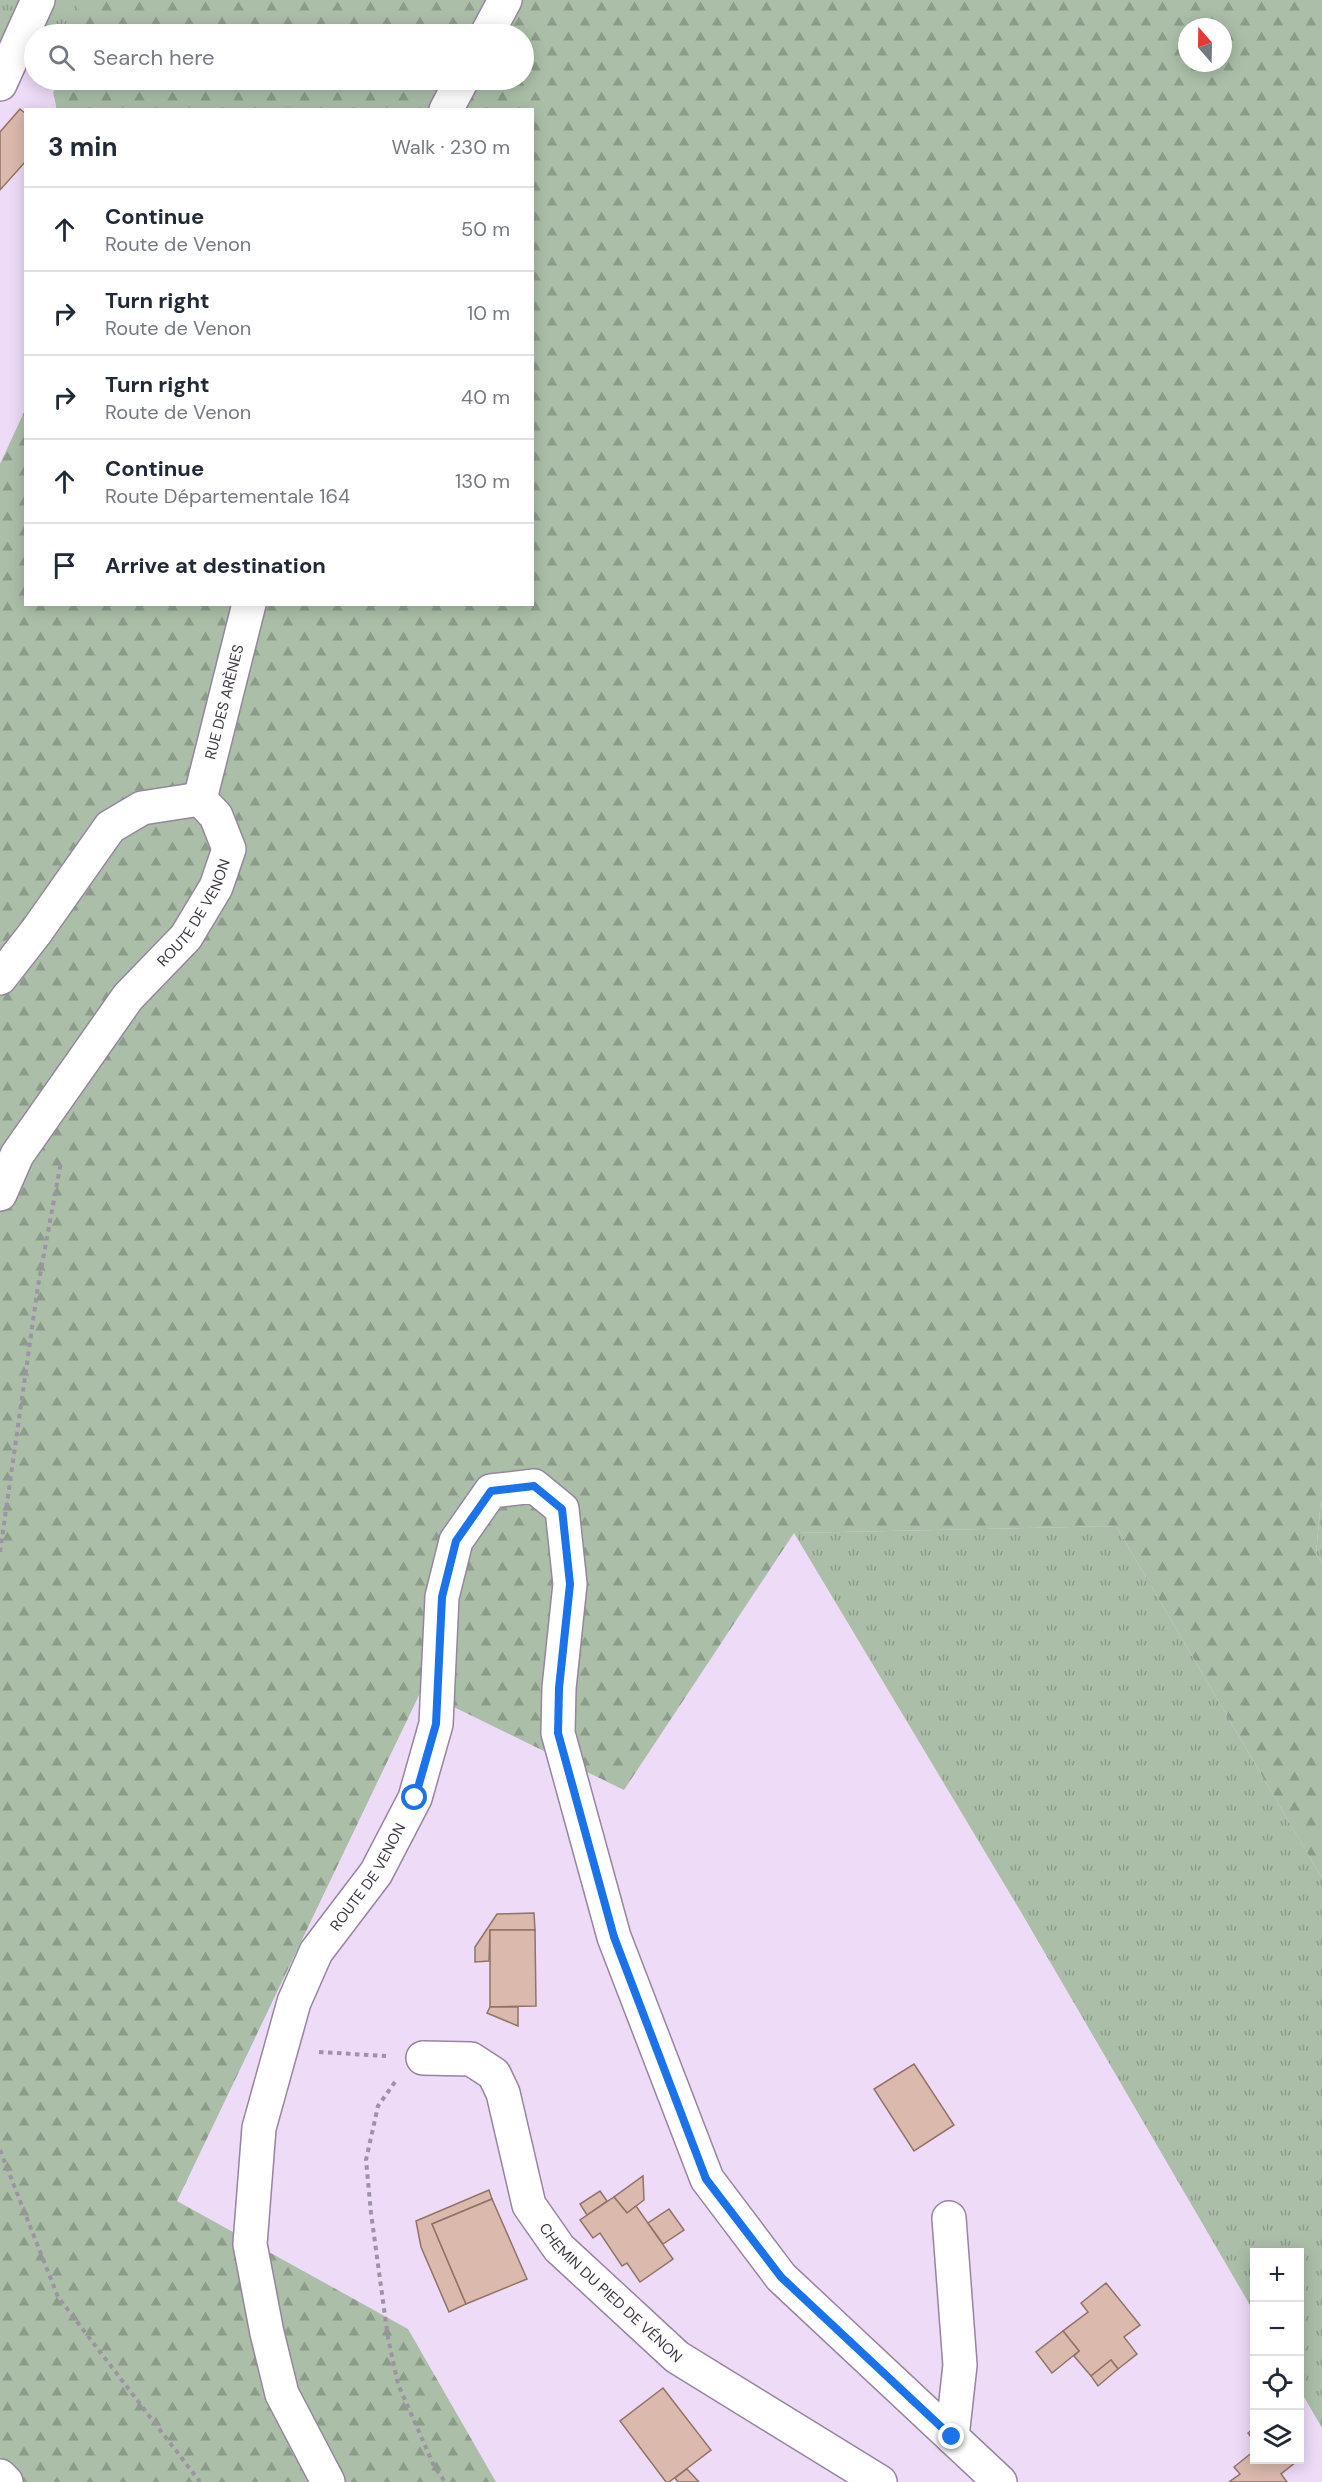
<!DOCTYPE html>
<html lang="en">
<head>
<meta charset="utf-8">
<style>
	:root { --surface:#fff; --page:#f6f6f7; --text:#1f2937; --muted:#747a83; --line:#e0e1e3 }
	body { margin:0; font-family:"DM Sans",sans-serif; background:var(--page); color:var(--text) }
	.controls { position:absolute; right:18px; bottom:18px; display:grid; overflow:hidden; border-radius:0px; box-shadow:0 3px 15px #0003 }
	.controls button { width:54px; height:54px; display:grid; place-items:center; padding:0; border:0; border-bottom:2px solid var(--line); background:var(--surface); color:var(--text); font:30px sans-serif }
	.compass { position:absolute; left:1178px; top:18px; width:54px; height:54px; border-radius:50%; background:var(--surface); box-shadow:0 3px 15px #0003; rotate:340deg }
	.stop { position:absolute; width:18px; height:18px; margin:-14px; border:4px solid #1a73e8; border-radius:50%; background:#fff }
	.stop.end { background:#1a73e8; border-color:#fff; box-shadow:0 2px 6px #0008 }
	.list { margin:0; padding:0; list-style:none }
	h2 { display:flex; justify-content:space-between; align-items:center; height:78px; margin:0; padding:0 24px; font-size:26px }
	h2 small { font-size:20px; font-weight:400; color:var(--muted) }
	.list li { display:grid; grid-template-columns:39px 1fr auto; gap:18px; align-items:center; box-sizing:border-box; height:84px; padding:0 24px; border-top:2px solid var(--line) }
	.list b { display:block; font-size:22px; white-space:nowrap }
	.list p { margin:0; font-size:20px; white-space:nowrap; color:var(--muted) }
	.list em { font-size:20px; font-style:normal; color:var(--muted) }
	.icon { flex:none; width:33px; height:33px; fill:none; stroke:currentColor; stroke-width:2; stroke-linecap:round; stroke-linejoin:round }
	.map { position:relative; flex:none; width:1322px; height:2482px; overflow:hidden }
	.search { position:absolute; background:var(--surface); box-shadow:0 3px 15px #0003; left:24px; top:24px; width:510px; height:66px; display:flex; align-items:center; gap:15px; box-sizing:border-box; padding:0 21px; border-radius:33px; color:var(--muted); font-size:22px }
	.panel { position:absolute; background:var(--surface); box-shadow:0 3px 15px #0003; left:24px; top:108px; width:510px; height:498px; border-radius:0px }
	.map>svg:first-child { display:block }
	.grass { fill:url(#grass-tufts) }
	.forest { fill:url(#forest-firs); fill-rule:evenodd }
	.building { fill:#dbb9ad; stroke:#917367; stroke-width:1.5 }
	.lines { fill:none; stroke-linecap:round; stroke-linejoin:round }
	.minor-casing { stroke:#95859f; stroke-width:36 }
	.path { stroke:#9f92a7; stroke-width:4; stroke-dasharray:4.5 4.5; stroke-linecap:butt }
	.minor { stroke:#fff; stroke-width:33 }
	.route { stroke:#1a73e8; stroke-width:8 }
	.labels { text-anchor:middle; stroke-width:5; stroke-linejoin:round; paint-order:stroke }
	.street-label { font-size:15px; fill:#3c3540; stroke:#eddbf8 }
</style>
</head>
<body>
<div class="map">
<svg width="1322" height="2482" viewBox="0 0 1322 2482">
	<defs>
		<pattern id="grass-tufts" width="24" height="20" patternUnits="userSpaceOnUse" patternTransform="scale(1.5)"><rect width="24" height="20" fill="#abbfa8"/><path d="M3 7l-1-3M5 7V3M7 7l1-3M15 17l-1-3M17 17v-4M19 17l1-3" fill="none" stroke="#8c9c8a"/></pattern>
		<pattern id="forest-firs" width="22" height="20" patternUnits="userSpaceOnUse" patternTransform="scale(1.5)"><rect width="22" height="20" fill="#abbfa8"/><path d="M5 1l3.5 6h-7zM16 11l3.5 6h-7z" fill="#8c9c8a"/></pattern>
	</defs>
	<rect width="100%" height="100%" fill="#eddbf8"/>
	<!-- grass -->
	<g class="grass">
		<polygon points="0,0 90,0 83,34 34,34 34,54 0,42"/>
		<polygon points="1322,1488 1322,1562 1316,1555"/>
		<polygon points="1116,1526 1322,1878 1322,2428 1300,2390 1300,2252 1254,2252 1254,2312 1021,1912 794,1533"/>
	</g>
	<!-- forest -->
	<path class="forest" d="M79 0H1322V1488L1316 1555 1322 1562V1878L1116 1526 794 1533 624 1790 421 1691 177 2201 408 2329 496 2482H0V464L25 410 26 604H532V110H57L53 92 64 80H524V34H77ZM1187 27H1223V63H1187Z"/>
	<!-- building -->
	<g class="building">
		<polygon points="20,109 26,114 26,161 0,190 0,132"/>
		<polygon points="534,1913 535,1930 490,1930 489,1961 475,1962 475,1947 497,1914"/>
		<polygon points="490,1930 535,1930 536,2006 490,2007"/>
		<polygon points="490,2007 518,2007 518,2026 487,2013"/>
		<polygon points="914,2064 954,2125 914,2151 874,2089"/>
		<polygon points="643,2176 644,2200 627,2213 614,2197"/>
		<polygon points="489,2190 492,2199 432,2224 466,2304 449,2312 421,2247 416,2221"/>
		<polygon points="600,2191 607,2201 587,2215 580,2204"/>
		<polygon points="614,2197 627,2213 636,2206 673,2259 640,2282 627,2263 622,2266 600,2233 593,2238 580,2220"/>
		<polygon points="492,2199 527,2279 466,2304 432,2224"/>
		<polygon points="669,2209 684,2230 663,2244 648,2223"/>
		<polygon points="1106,2283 1140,2325 1124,2337 1137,2354 1118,2369 1111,2360 1091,2376 1074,2356 1079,2351 1063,2331 1088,2312 1081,2303"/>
		<polygon points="1063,2331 1079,2351 1052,2373 1036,2352"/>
		<polygon points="1111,2360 1118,2369 1098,2386 1091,2376"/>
		<polygon points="663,2388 711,2450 669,2482 666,2482 620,2421"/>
		<polygon points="1254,2428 1254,2441 1248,2433"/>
		<polygon points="1254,2451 1254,2460 1295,2460 1296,2462 1281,2474 1287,2482 1229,2482 1240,2474 1234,2467"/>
		<polygon points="687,2469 699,2482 678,2482 675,2478"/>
	</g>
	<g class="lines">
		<!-- minor casing -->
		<g class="minor-casing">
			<g id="minor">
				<polyline points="487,34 505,0"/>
				<polyline points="0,84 38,0"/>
				<polyline points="446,110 462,80"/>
				<path id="s1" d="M200 799 249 604"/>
				<polyline points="0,978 36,932 110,827 142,808 200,799"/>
				<path id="s2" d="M0 1194 17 1155 128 997 186 937 216 887 229 849 216 816 200 799"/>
				<path id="s3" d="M423 2058 471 2059 494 2074 503 2093 529 2205 559 2248 677 2357 880 2482"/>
				<polyline points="949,2218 960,2365 952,2437"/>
				<polyline points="0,2476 6,2482"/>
				<path id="s4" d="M328 2482 282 2394 267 2333 250 2244 259 2128 294 2002 316 1952 376 1873 415 1798 436 1724 442 1597 456 1541 491 1491 534 1486 562 1509 570 1584 559 1688 558 1733 614 1937 707 2179 781 2277 1000 2482"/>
			</g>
		</g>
		<!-- path -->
		<g class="path">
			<polyline points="0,1552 38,1286 61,1162"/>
			<polyline points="319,2052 386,2056"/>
			<polyline points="395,2082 378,2106 366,2160 371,2213 388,2338 398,2384 434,2466 445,2482"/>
			<polyline points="0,2150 58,2297 200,2482"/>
		</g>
		<!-- minor -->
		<use href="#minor" class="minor"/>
	</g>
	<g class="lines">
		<!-- route -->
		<polyline class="route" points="415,1798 436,1724 442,1597 456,1541 491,1491 534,1486 562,1509 570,1584 559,1688 558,1733 614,1937 706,2179 781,2277 952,2437"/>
	</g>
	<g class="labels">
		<!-- street labels -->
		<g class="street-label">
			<text dy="5" stroke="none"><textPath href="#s1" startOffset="100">RUE DES ARÈNES</textPath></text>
			<text dy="5" stroke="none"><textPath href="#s2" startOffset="344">ROUTE DE VENON</textPath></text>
			<text dy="5" stroke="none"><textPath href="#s4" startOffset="646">ROUTE DE VENON</textPath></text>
			<text dy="5" stroke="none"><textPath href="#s3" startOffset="332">CHEMIN DU PIED DE VÉNON</textPath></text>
		</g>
	</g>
</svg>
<div class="controls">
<button>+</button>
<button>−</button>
<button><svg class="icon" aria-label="locate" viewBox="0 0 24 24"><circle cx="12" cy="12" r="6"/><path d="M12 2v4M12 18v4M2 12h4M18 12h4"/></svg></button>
<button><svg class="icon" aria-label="layers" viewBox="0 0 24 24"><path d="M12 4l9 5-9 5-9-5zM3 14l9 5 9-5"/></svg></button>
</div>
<svg class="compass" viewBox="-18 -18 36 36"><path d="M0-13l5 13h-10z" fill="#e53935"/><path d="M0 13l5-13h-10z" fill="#747a83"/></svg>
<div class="stop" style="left:415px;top:1798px"></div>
<div class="stop end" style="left:952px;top:2437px"></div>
<div class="search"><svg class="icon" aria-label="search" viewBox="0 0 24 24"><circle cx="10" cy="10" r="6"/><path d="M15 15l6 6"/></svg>Search here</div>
<section class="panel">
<h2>3 min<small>Walk · 230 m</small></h2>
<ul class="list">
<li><svg class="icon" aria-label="ahead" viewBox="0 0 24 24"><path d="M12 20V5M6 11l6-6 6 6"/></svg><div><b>Continue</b><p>Route de Venon</p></div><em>50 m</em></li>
<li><svg class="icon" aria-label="right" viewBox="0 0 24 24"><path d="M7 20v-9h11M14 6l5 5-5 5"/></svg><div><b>Turn right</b><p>Route de Venon</p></div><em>10 m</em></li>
<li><svg class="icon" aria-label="right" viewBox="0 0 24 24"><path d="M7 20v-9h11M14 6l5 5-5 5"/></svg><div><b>Turn right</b><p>Route de Venon</p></div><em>40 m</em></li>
<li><svg class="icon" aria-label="ahead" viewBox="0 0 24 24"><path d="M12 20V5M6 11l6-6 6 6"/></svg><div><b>Continue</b><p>Route Départementale 164</p></div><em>130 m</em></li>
<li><svg class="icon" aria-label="arrive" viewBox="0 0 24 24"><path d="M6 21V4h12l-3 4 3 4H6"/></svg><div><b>Arrive at destination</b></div></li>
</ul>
</section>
</div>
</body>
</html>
